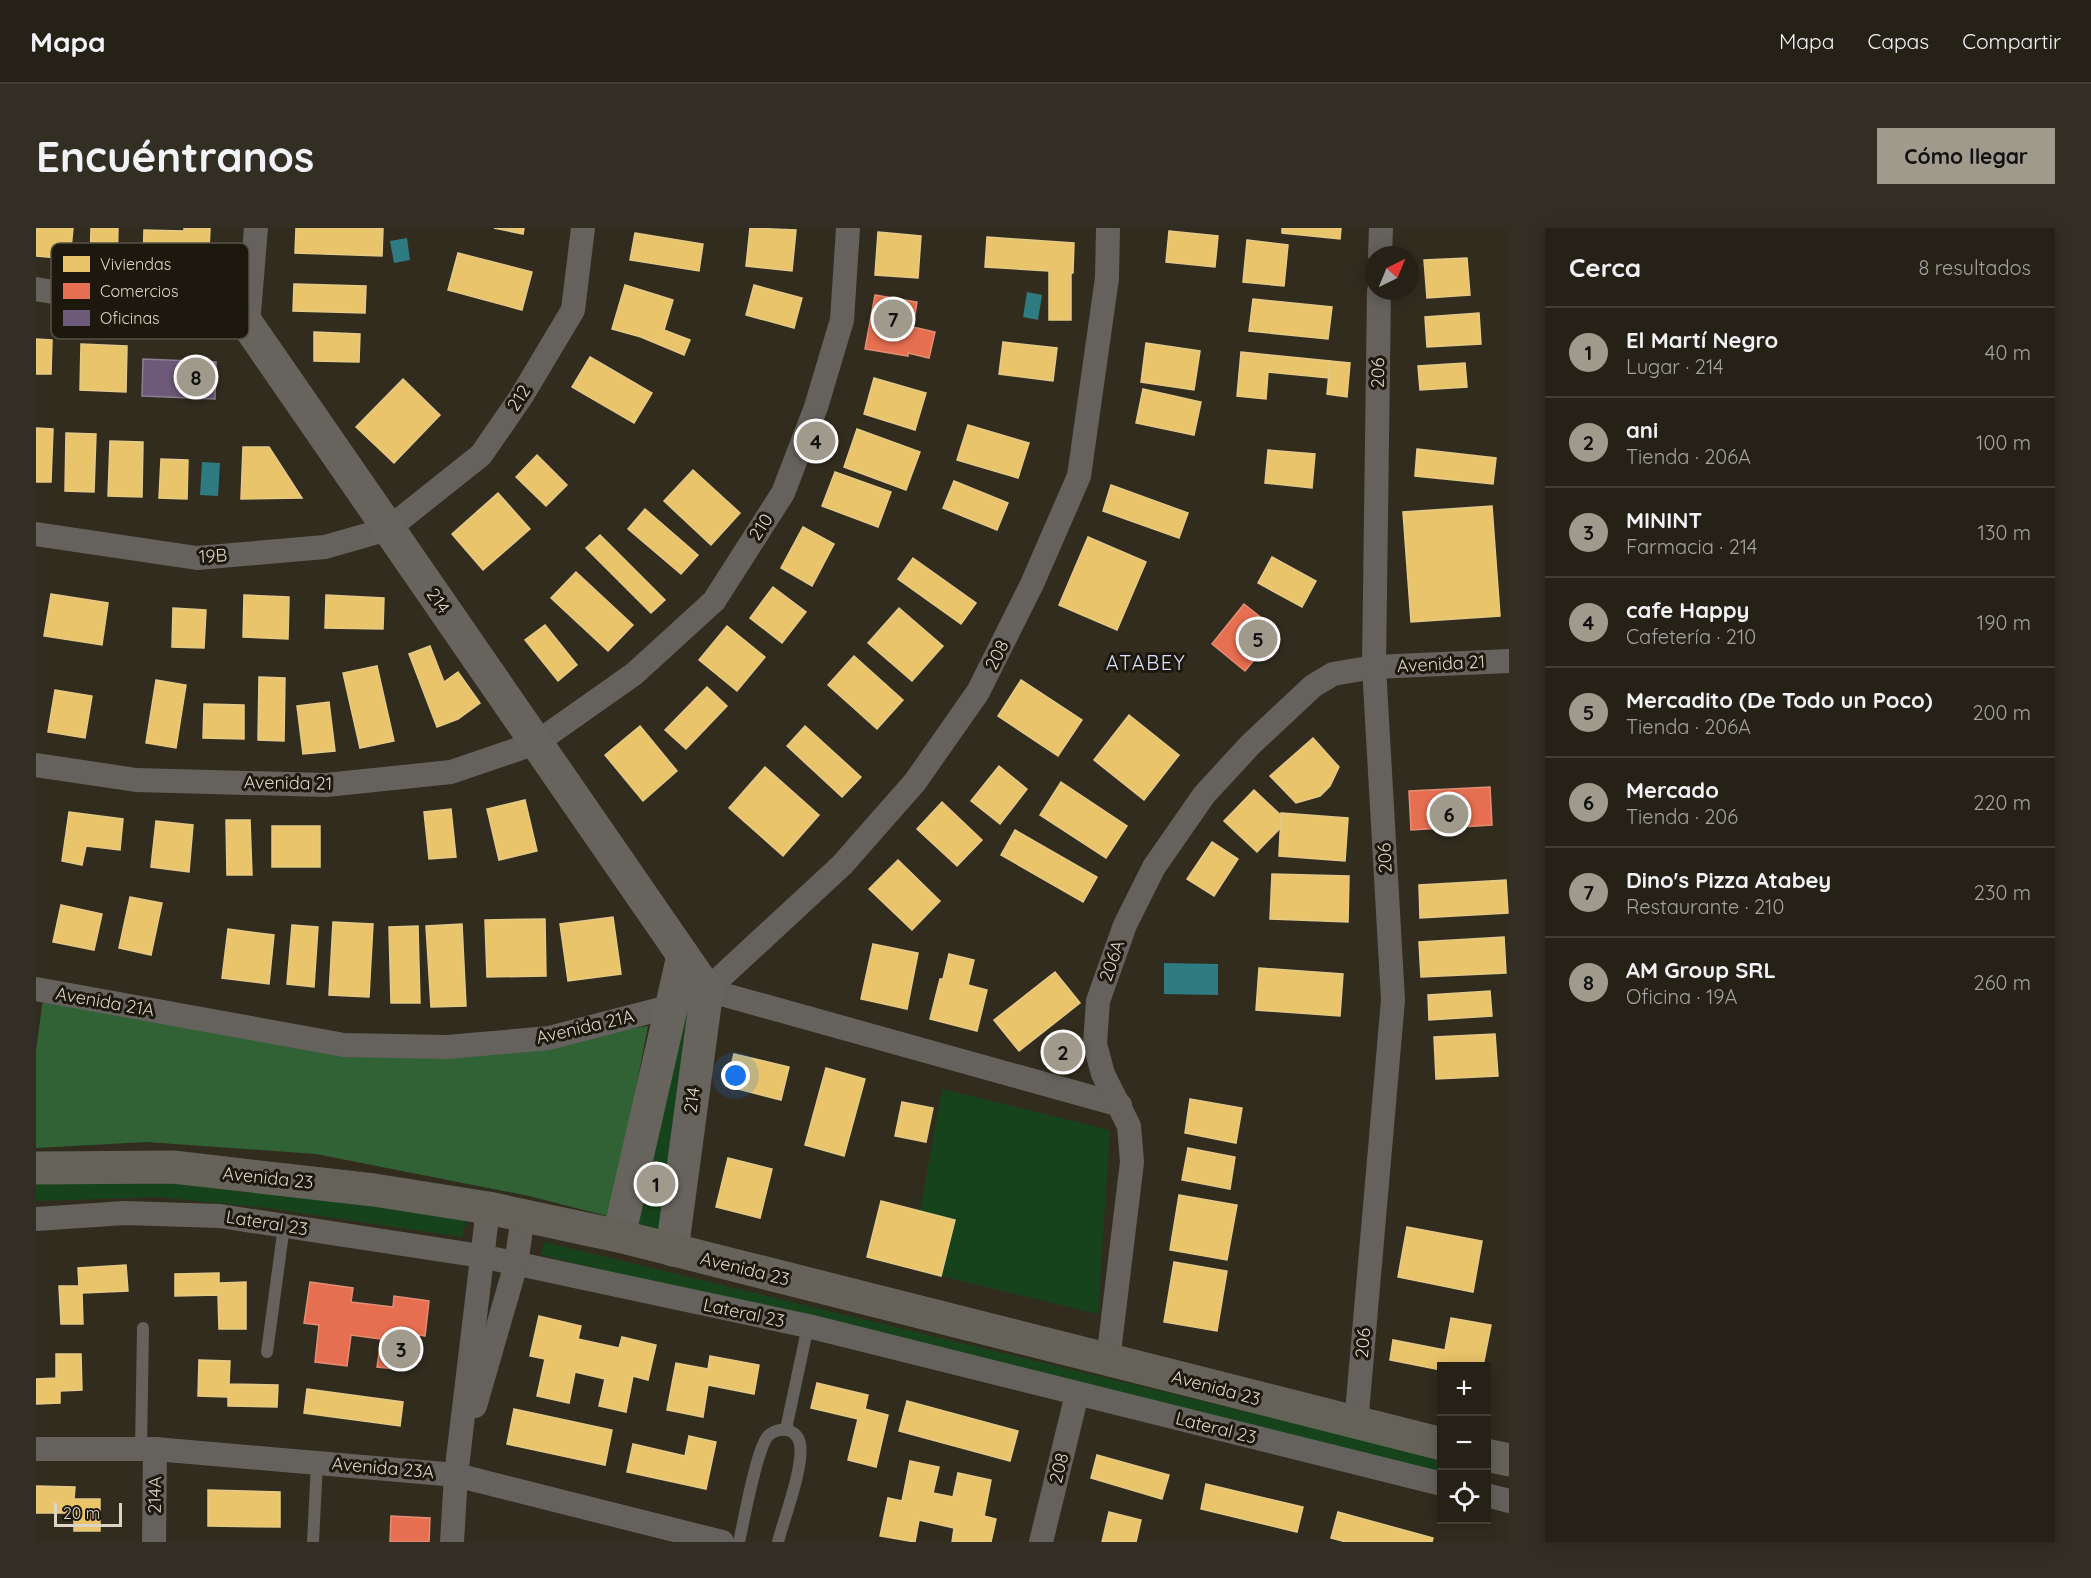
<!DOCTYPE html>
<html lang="es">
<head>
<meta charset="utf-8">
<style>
	:root { --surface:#262117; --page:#322e24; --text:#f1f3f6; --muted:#a4a3a1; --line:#423e36; --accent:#a09a8c }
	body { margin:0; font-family:Quicksand,sans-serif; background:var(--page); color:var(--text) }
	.controls { position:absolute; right:18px; bottom:18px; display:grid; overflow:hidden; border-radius:0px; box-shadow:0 3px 15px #0003 }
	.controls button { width:54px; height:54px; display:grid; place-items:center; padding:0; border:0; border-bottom:2px solid var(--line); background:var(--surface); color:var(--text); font:30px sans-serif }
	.compass { position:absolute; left:1329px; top:18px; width:54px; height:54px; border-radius:50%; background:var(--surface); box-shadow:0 3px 15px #0003; rotate:43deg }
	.scale { position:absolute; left:18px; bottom:15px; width:68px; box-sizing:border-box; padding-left:6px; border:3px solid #dcd5c7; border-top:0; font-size:16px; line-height:21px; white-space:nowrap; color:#dcd5c7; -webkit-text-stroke:4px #1d180e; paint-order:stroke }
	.you { position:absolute; left:700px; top:848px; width:21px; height:21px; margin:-15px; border:4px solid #fff; border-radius:50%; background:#1a73e8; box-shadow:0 0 0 9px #1a73e833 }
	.badge { display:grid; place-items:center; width:39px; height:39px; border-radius:50%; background:var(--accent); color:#111; font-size:20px; font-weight:700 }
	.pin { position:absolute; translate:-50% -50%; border:3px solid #fff; box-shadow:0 2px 6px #0006 }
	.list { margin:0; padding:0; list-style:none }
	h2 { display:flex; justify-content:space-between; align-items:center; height:78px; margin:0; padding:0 24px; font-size:26px }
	h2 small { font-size:20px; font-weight:400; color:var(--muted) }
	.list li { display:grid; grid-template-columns:39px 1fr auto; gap:18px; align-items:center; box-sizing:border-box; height:90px; padding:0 24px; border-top:2px solid var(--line) }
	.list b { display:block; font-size:22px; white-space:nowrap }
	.list p { margin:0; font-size:20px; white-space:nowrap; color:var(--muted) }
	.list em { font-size:20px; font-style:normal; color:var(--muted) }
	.icon { flex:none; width:33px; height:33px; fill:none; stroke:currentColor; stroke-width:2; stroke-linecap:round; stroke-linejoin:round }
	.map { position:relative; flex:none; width:1473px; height:1314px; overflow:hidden; border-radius:0px }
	header { display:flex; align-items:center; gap:36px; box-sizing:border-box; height:84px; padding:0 30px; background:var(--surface); border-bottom:2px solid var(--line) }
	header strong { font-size:28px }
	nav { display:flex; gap:33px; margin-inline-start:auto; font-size:21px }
	.intro { display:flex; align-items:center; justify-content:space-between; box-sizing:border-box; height:144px; padding:0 36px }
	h1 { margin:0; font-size:42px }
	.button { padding:15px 27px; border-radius:0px; background:var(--accent); color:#111; font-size:21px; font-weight:700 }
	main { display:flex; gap:36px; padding:0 36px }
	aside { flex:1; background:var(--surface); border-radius:0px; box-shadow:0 3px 15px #0003 }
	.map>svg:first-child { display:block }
	.green { fill:#17431c }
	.forest { fill:#316235 }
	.water { fill:#2e7b81 }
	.homes { fill:#e9c46a; stroke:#e5c986; stroke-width:1.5 }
	.shops { fill:#e76f51; stroke:#e48e74; stroke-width:1.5 }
	.offices { fill:#6d597a; stroke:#8e7e91; stroke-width:1.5 }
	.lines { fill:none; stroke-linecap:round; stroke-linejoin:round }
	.lane { stroke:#65625d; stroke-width:12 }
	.street { stroke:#65625d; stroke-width:24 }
	.secondary { stroke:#67645d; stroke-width:33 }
	.primary { stroke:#65625a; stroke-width:33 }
	.labels { text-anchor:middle; stroke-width:6; stroke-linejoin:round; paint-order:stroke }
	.street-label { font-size:18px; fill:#dcd5c7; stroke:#1d180e }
	.neighbourhood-label { font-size:20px; letter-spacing:1.5px; fill:#dbe1fe; stroke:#1d180e }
	.key { fill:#1d180e; stroke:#565146; stroke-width:1.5 }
	.key-label { font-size:16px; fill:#dcd5c7 }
</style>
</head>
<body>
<header>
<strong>Mapa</strong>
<nav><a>Mapa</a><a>Capas</a><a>Compartir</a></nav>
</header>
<div class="intro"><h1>Encuéntranos</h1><a class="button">Cómo llegar</a></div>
<main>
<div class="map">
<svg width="1473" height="1314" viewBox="0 0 1473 1314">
	<rect width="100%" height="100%" fill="#322c1f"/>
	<!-- green -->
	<g class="green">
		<polygon points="662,778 629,1003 597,994 645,783"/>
		<polygon points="906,861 1074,902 1062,1086 905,1048 919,992 884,983"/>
		<polygon points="122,953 236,963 431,992 426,1009 231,980 121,969 0,973 0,954"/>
		<polygon points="508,1014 1405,1231 1405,1245 505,1027"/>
	</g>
	<!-- forest -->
	<polygon class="forest" points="7,771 415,829 612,798 575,989 493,968 280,926 110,914 0,920 0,823"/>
	<!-- water -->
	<g class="water">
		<polygon points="371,10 374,32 358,35 354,13"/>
		<polygon points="991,64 1006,67 1002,92 987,89"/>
		<polygon points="166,234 184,235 182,268 164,267"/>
		<polygon points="1128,735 1182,736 1182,767 1128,766"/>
	</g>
	<!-- homes -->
	<g class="homes">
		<polygon points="0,0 37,0 34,31 0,28"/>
		<polygon points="55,0 82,0 81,39 54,38"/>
		<polygon points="148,0 174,0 173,22 152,40 107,38 108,2 148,3"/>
		<polygon points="260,0 347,0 346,28 259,25"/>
		<polygon points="458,0 488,0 487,6"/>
		<polygon points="714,0 760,2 756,43 710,38"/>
		<polygon points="1246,0 1305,0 1304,11 1246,5"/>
		<polygon points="1133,3 1182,8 1179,39 1130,34"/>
		<polygon points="842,4 885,8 882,50 839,47"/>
		<polygon points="599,5 667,16 663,43 594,32"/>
		<polygon points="951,9 1038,15 1037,45 1035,45 1035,92 1013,92 1013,43 949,39"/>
		<polygon points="1211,12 1252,17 1248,58 1207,54"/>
		<polygon points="422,25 496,44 486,82 412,62"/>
		<polygon points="1431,30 1434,67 1391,70 1388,32"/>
		<polygon points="258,56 330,58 329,85 257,83"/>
		<polygon points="589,57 637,72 628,102 654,112 648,127 605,109 576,101"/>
		<polygon points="718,57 766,70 758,100 710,87"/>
		<polygon points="1217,71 1296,79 1292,111 1213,103"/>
		<polygon points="1443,85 1445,116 1391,119 1389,89"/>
		<polygon points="278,104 324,106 323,134 278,133"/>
		<polygon points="0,111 16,112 15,146 0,146"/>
		<polygon points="967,114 1021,120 1017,153 963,146"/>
		<polygon points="1110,115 1164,123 1158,162 1105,154"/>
		<polygon points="45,116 91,118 90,164 44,162"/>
		<polygon points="1205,124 1294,133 1293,150 1232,144 1230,171 1201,168"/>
		<polygon points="554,129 616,165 598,195 536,159"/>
		<polygon points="1294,133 1314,135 1311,169 1291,166"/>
		<polygon points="1429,135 1431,159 1384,162 1382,138"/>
		<polygon points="838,150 890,165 879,202 828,186"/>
		<polygon points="367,151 404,187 358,235 320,199"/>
		<polygon points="1107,161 1165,174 1158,207 1100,195"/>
		<polygon points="932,197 993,215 982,250 921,232"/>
		<polygon points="0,200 17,201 15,254 0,254"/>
		<polygon points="821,201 884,224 870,262 808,239"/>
		<polygon points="30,205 60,206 58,264 29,263"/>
		<polygon points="74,213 107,214 106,269 72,268"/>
		<polygon points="207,219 233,219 266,270 205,271"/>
		<polygon points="1381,221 1460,230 1457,256 1379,248"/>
		<polygon points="1232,222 1279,226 1276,260 1229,255"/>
		<polygon points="501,227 531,257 510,278 480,249"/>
		<polygon points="125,231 152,232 151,271 123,270"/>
		<polygon points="657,242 704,285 675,317 628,273"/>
		<polygon points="799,244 855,264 842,299 786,278"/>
		<polygon points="918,253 972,275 961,302 907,280"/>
		<polygon points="1075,257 1152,285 1143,310 1067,283"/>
		<polygon points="462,265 494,301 447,342 416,306"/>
		<polygon points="1456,278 1464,388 1375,394 1367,284"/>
		<polygon points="609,281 662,327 645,346 592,301"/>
		<polygon points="767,299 798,316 776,358 745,340"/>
		<polygon points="564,307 629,372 615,385 550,320"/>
		<polygon points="1052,309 1110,334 1081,402 1023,377"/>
		<polygon points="1236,329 1280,353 1266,379 1222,355"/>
		<polygon points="877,330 940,375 925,396 862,351"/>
		<polygon points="540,344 597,397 572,423 515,370"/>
		<polygon points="737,359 770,384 746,415 714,390"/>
		<polygon points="15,366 72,375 66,417 8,408"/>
		<polygon points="208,367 253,369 252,411 207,409"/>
		<polygon points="290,367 348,370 347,401 289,400"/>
		<polygon points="137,380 170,382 168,420 136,419"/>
		<polygon points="863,380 907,418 876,453 832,415"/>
		<polygon points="509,397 541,437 522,453 489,412"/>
		<polygon points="691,398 729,429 701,463 663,432"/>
		<polygon points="394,418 408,454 422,444 444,475 422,491 401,499 373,426"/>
		<polygon points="818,428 867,472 841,501 792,457"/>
		<polygon points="341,438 358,513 324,520 307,445"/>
		<polygon points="223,449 249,450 248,513 222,512"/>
		<polygon points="120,452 150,457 140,520 110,515"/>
		<polygon points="985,452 1046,492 1022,528 962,488"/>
		<polygon points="671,459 691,478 650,521 629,502"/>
		<polygon points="19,462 56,468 49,510 12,504"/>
		<polygon points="293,474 299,523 267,526 261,478"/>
		<polygon points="168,476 208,477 208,511 167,510"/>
		<polygon points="1093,487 1143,527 1108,572 1058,532"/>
		<polygon points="604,498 641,543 607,573 569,527"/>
		<polygon points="769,498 825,549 806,569 751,518"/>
		<polygon points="1277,510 1303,539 1294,558 1284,568 1260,575 1234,548"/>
		<polygon points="963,538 991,561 964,596 935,573"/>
		<polygon points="729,539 783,587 747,628 693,580"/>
		<polygon points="1025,554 1091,598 1070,630 1004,587"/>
		<polygon points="1218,562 1251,593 1221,624 1188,593"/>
		<polygon points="489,572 501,623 463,632 451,581"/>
		<polygon points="906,574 946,612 921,638 881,601"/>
		<polygon points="415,581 420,629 393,631 388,584"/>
		<polygon points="33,584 87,591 84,622 50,618 46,637 26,633"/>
		<polygon points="1245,585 1312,590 1309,633 1243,628"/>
		<polygon points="190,592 214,592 216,647 191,647"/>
		<polygon points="120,593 157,597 153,644 115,639"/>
		<rect x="236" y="598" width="48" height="41"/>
		<polygon points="979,602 1061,649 1047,674 965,627"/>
		<polygon points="1176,614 1202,631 1178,668 1151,651"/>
		<polygon points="862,632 904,673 876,702 833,661"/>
		<polygon points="1236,646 1313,648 1312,694 1234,691"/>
		<polygon points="1470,652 1472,685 1384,690 1383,657"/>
		<polygon points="94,669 126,675 115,727 83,720"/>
		<polygon points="25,677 66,686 58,722 17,714"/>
		<polygon points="577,689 585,746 532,753 524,696"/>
		<polygon points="509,691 510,748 451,749 449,692"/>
		<polygon points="297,694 337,696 333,769 293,767"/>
		<polygon points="426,696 430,778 395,779 390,698"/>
		<polygon points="256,697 282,699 278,759 251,756"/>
		<polygon points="382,698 384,775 355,775 353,699"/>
		<polygon points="192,701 238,707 233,756 186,750"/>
		<polygon points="1468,709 1470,745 1385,749 1383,714"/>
		<polygon points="837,716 882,725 871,781 825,771"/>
		<polygon points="913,726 938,732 932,757 951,762 941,803 894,791 904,751 907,751"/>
		<polygon points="1223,740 1307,746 1304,788 1220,782"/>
		<polygon points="1019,744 1044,775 983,823 958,792"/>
		<polygon points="1454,763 1456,788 1393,792 1392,767"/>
		<polygon points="1459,806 1462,848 1400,851 1398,809"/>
		<polygon points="698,826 753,839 745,872 690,858"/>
		<polygon points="790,840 829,851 808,928 769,917"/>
		<polygon points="1154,871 1206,880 1200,915 1149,905"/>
		<polygon points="866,874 897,880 890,914 859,908"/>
		<polygon points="1152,920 1199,929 1194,961 1146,952"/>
		<polygon points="692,930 736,941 724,990 680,979"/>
		<polygon points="1143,967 1201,977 1191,1032 1134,1022"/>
		<polygon points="845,973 919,992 905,1048 831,1029"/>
		<polygon points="1371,999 1446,1013 1437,1064 1362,1049"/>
		<polygon points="1138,1034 1191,1043 1181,1103 1128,1094"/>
		<polygon points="90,1037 92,1063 46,1065 47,1096 25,1096 23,1058 43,1058 42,1040"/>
		<polygon points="183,1045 183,1055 210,1054 210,1101 183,1101 182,1067 139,1068 139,1046"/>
		<polygon points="503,1088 545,1098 542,1111 583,1120 586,1109 620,1117 612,1152 597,1148 590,1184 563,1178 569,1151 539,1144 533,1175 501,1168 509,1131 494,1128"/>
		<polygon points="1415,1090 1455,1097 1447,1138 1406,1138 1406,1161 1402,1160 1405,1142 1354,1132 1357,1112 1409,1122"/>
		<polygon points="20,1126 45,1126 46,1162 24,1163 24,1175 0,1176 0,1151 20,1150"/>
		<polygon points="674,1128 723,1137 718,1166 672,1157 667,1189 631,1182 640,1135 672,1141"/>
		<polygon points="163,1132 194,1133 193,1156 242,1157 241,1179 192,1178 192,1169 162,1168"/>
		<polygon points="781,1155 832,1167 829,1181 852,1187 840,1239 812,1232 822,1191 775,1180"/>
		<polygon points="271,1161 367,1174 364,1198 268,1185"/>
		<polygon points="871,1173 982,1203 974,1233 863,1203"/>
		<polygon points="478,1181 576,1202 569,1237 471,1216"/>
		<polygon points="653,1208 680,1214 670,1261 591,1244 597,1216 649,1228"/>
		<polygon points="1061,1227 1133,1247 1126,1271 1055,1250"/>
		<polygon points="874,1233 903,1239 897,1265 917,1269 922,1245 955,1252 948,1288 960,1291 955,1314 916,1314 918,1300 883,1292 879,1314 844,1308 852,1270 866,1273"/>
		<polygon points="1170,1256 1267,1279 1261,1304 1165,1281"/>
		<polygon points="0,1258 39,1259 38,1271 64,1271 64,1303 38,1303 38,1285 0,1285"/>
		<polygon points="172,1262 244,1264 244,1299 172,1298"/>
		<polygon points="1073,1284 1105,1292 1100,1314 1066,1314"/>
		<polygon points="1302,1284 1397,1310 1396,1314 1310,1314 1295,1310"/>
	</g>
	<!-- shops -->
	<g class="shops">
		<polygon points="839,67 881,74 877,99 899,104 893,130 872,125 872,128 829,121"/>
		<polygon points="1208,376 1242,403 1209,443 1176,416"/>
		<polygon points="1454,559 1456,597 1375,602 1373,563"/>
		<polygon points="274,1054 317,1060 315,1074 357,1079 358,1068 393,1073 389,1108 373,1106 369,1142 341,1139 345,1111 315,1107 311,1138 279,1134 283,1097 268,1095"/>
		<polygon points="355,1288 394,1290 393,1314 354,1314"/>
	</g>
	<!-- offices -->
	<polygon class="offices" points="107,131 180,134 179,171 106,168"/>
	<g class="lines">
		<!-- lane -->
		<g class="lane">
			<polyline points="231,1124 248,998"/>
			<polyline points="750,1201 772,1098"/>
			<polyline points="105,1221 107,1100"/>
			<polyline points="277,1314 281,1234"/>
			<path d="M703 1314C708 1293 720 1222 732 1208 736 1204 743 1201 749 1202 756 1202 763 1208 764 1216 768 1239 748 1290 742 1314"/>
		</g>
		<!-- street -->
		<g class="street">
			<polyline points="1344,27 1345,0"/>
			<polyline points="0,61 212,97 220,0"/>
			<polyline points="0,306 161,330 289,319 352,301 445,227 485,169 537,82 547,0"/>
			<polyline points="0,537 100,552 290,557 415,544 500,515 598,446 678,373 747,265 780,179 806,92 812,0"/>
			<polyline points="0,761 308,817 411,819 513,810 636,778 671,762 806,637 879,554 942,464 996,356 1043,248 1071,50 1072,0"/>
			<polyline points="671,762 1084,877"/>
			<polyline points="0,991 89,985 184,988 445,1028 772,1098 1406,1256"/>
			<polyline points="1072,1132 1096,934 1093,898 1067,846 1059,816 1062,773 1089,697 1118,639 1168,567 1214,517 1277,458 1297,446 1338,439 1473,433"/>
			<polyline points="439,1178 480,1036 487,988"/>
			<polyline points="1320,1196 1357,772 1338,439 1343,63"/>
			<polyline points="0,1221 119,1221 420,1247 686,1314"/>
			<polyline points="1450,1267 1473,1273"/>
			<polyline points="118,1314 119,1221"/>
			<polyline points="416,1314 420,1247 452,980"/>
			<polyline points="1005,1314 1041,1166"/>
		</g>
		<!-- secondary -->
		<g class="secondary">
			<polyline points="212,97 671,762 636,1022"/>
			<polyline points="583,1008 647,728"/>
		</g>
		<!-- primary -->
		<g class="primary">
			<polyline points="0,940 137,939 338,962 452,980 583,1008 1406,1216"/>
			<polyline points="1450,1227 1473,1232"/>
		</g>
	</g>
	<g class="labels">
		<!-- street labels -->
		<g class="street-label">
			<text transform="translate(1342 145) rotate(-89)" y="6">206</text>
			<text transform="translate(483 170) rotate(-57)" y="6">212</text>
			<text transform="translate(725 299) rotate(-57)" y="6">210</text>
			<text transform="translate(177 328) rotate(-3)" y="6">19B</text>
			<text transform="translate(402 373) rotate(55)" y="6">214</text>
			<text transform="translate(961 427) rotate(-63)" y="6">208</text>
			<text transform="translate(1405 436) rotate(-3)" y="6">Avenida 21</text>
			<text transform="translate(252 555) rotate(1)" y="6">Avenida 21</text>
			<text transform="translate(1349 630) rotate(-93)" y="6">206</text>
			<text transform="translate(1076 733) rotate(-71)" y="6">206A</text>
			<text transform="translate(69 774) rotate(10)" y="6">Avenida 21A</text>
			<text transform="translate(549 799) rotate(-13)" y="6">Avenida 21A</text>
			<text transform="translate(656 872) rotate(-82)" y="6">214</text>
			<text transform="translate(232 950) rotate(6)" y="6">Avenida 23</text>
			<text transform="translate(231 995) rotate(9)" y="6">Lateral 23</text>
			<text transform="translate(709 1041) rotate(14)" y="6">Avenida 23</text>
			<text transform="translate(708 1085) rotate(12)" y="6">Lateral 23</text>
			<text transform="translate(1327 1115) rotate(-85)" y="6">206</text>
			<text transform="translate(1180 1160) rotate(15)" y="6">Avenida 23</text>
			<text transform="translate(1180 1200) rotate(14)" y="6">Lateral 23</text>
			<text transform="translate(347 1240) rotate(5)" y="6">Avenida 23A</text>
			<text transform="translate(1023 1240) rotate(-76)" y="6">208</text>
			<text transform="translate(119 1267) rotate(-89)" y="6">214A</text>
		</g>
		<!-- neighbourhood labels -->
		<g class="neighbourhood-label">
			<text x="1110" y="442">ATABEY</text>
		</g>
	</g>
	<!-- legend -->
	<rect x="15" y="15" width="198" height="96" rx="9" class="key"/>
	<rect x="27" y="28" width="27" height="16" fill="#e9c46a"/>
	<rect x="27" y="55" width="27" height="16" fill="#e76f51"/>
	<rect x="27" y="82" width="27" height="16" fill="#6d597a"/>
	<g class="key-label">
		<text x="64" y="42">Viviendas</text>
		<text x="64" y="69">Comercios</text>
		<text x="64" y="96">Oficinas</text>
	</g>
</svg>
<div class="controls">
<button>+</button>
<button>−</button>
<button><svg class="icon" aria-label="locate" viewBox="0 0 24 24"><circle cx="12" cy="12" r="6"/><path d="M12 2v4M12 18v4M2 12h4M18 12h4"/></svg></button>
</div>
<svg class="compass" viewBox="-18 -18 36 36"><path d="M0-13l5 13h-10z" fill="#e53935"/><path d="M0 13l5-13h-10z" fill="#a4a3a1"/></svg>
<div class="scale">20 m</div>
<div class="you"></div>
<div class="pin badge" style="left:620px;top:956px">1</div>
<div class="pin badge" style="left:1027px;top:824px">2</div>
<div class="pin badge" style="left:365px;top:1121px">3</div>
<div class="pin badge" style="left:780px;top:213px">4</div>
<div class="pin badge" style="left:1222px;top:411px">5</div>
<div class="pin badge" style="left:1413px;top:586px">6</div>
<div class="pin badge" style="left:857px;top:91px">7</div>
<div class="pin badge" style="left:160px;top:149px">8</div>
</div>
<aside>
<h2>Cerca<small>8 resultados</small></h2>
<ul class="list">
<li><span class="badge">1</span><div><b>El Martí Negro</b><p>Lugar · 214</p></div><em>40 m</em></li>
<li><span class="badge">2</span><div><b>ani</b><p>Tienda · 206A</p></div><em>100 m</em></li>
<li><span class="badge">3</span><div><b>MININT</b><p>Farmacia · 214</p></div><em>130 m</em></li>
<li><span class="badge">4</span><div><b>cafe Happy</b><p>Cafetería · 210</p></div><em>190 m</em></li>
<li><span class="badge">5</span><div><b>Mercadito (De Todo un Poco)</b><p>Tienda · 206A</p></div><em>200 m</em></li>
<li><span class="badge">6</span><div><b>Mercado</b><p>Tienda · 206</p></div><em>220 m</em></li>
<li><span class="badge">7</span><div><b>Dino's Pizza Atabey</b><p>Restaurante · 210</p></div><em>230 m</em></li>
<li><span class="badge">8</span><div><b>AM Group SRL</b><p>Oficina · 19A</p></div><em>260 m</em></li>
</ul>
</aside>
</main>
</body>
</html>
